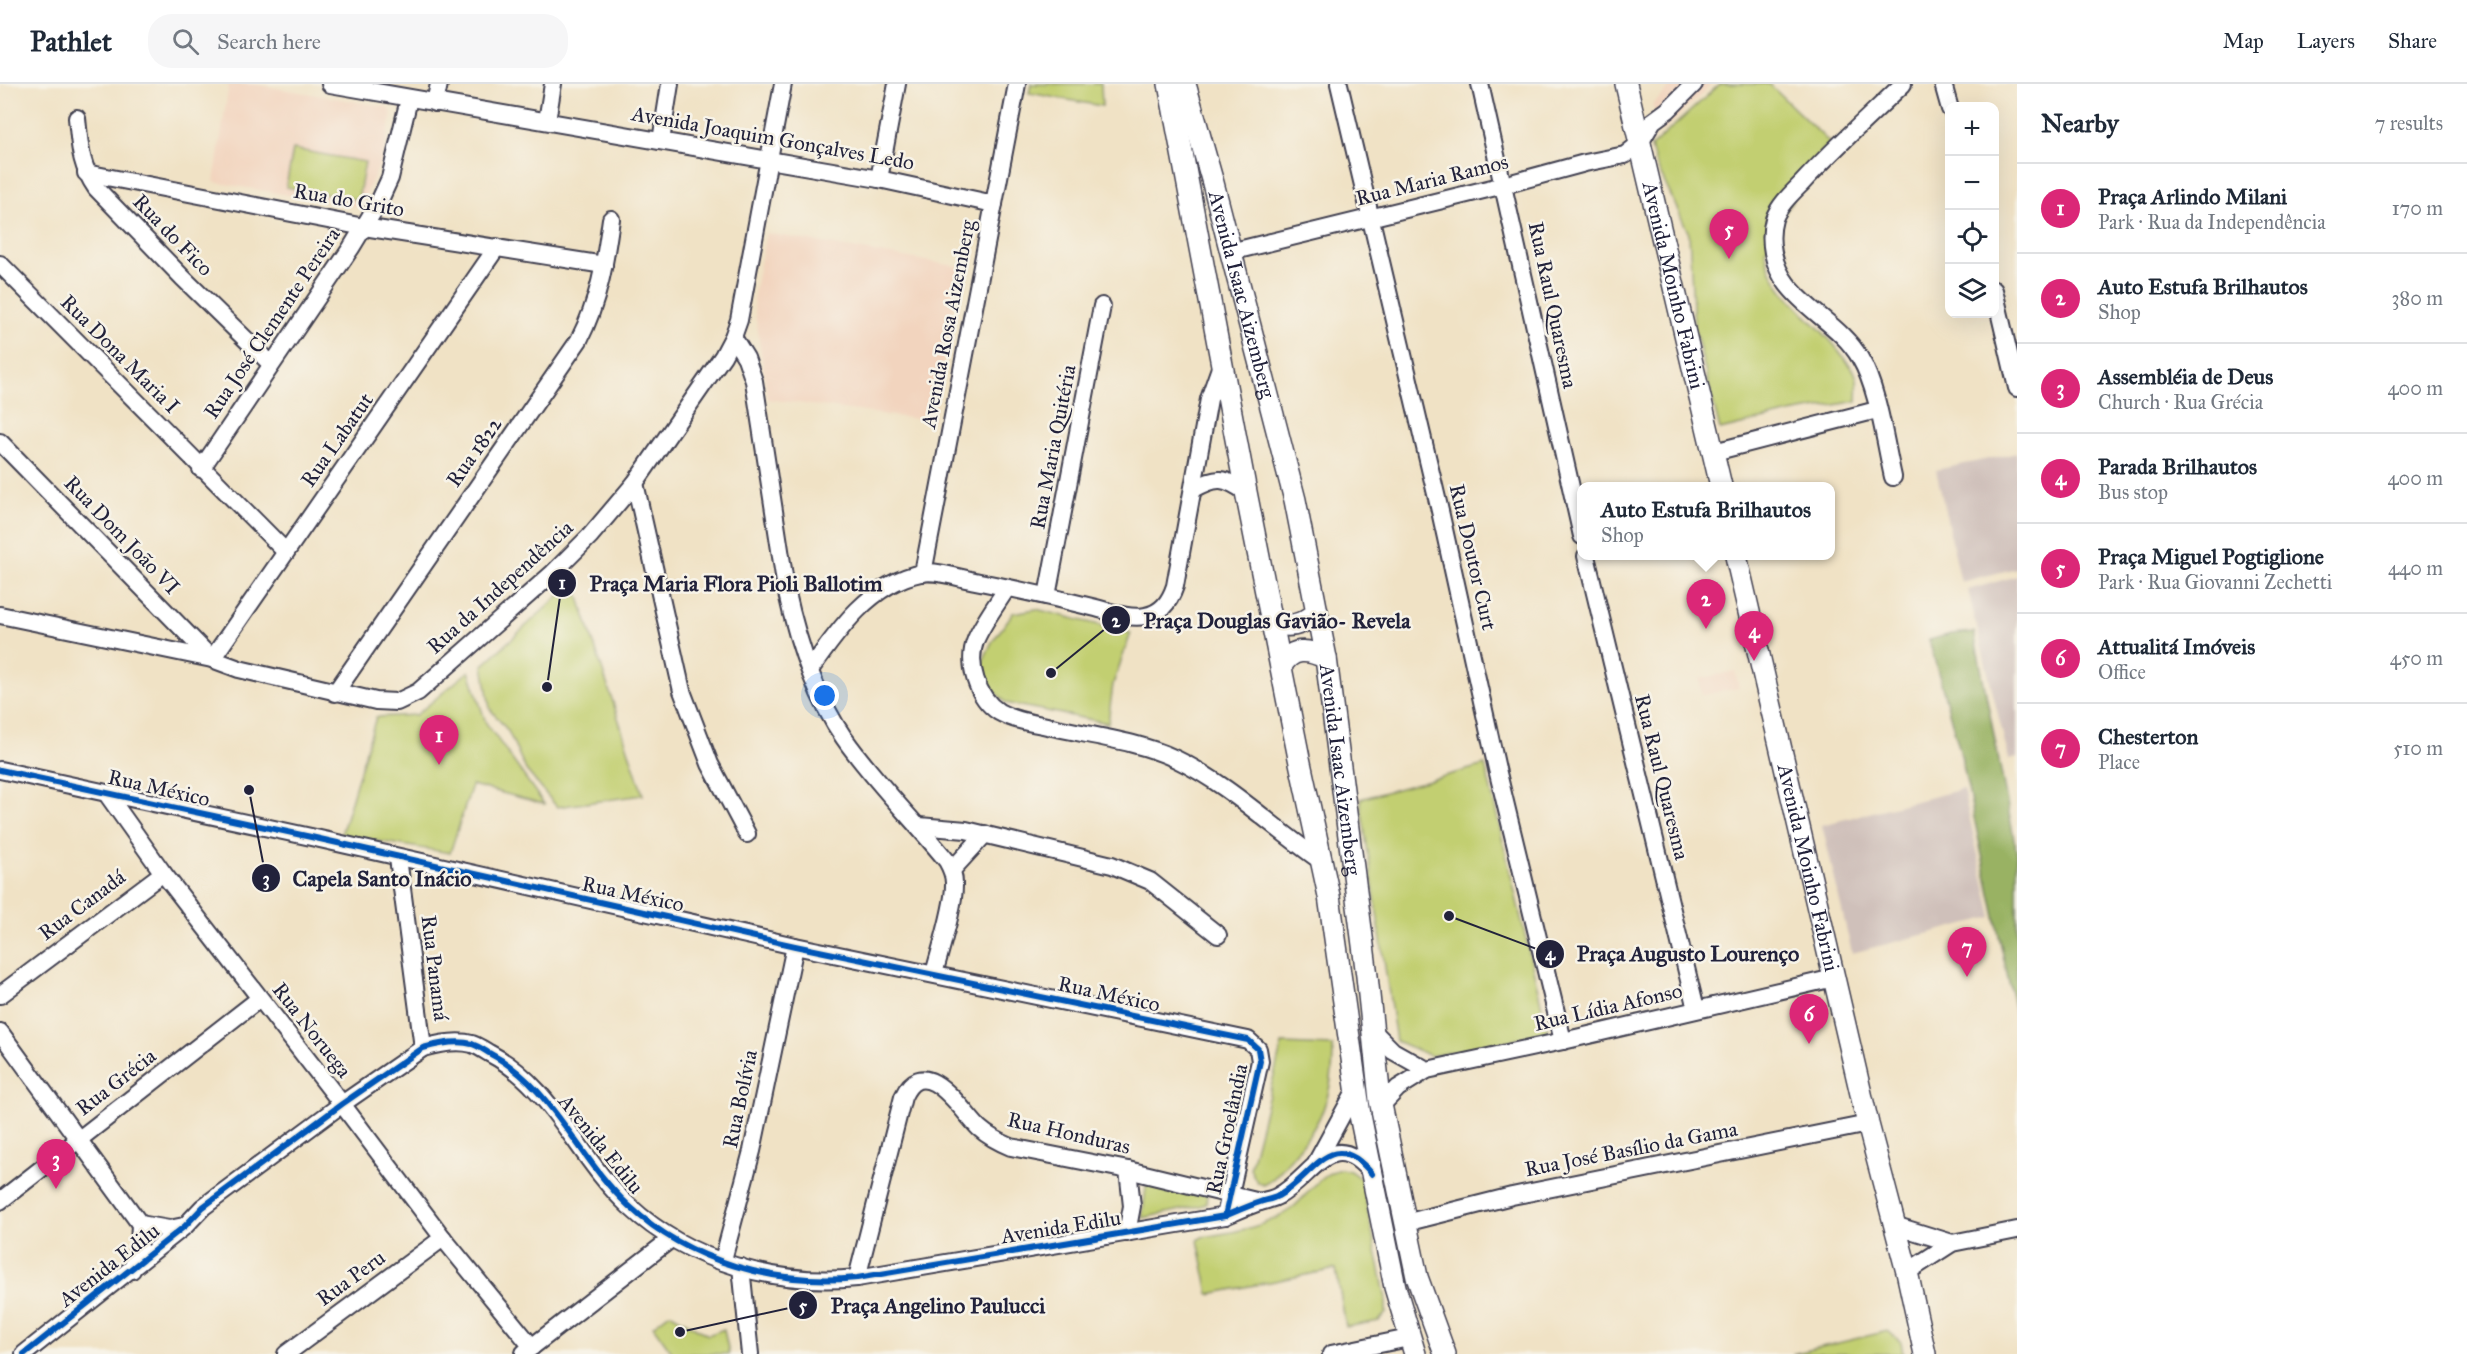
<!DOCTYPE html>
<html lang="en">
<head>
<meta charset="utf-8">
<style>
	:root { --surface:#fff; --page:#f6f6f7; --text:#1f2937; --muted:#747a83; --line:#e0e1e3; --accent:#db2777 }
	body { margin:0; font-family:"IM FELL Great Primer",serif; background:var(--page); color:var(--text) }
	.controls { position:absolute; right:18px; top:18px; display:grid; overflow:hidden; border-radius:12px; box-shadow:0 6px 24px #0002 }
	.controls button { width:54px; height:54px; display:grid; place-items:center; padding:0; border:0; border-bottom:2px solid var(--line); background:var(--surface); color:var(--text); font:30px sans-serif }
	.you { position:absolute; left:825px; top:612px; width:21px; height:21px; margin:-15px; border:4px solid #fff; border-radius:50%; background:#1a73e8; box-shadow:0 0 0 9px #1a73e833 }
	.badge { display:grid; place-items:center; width:39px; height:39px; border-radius:50%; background:var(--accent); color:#fff; font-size:20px; font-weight:700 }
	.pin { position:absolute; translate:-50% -50px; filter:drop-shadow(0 2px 3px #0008) }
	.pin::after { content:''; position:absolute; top:32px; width:21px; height:18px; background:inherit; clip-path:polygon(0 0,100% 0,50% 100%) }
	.popup { position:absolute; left:1577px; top:398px; width:258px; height:78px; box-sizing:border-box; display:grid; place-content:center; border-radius:12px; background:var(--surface); filter:drop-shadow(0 2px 4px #0005); font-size:20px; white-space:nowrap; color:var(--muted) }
	.popup b { font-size:22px; color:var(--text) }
	.popup::after { content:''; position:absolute; left:50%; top:100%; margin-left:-12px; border:12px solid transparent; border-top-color:var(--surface) }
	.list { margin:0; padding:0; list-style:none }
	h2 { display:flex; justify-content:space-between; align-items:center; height:78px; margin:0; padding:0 24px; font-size:26px }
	h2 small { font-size:20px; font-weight:400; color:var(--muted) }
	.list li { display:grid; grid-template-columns:39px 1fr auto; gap:18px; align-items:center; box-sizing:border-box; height:90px; padding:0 24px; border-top:2px solid var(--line) }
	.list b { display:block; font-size:22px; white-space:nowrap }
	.list p { margin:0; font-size:20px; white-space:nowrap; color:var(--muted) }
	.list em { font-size:20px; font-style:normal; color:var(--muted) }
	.icon { flex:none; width:33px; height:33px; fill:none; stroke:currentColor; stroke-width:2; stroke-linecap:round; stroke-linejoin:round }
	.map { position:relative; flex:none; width:2017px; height:1270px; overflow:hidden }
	header { display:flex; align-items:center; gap:36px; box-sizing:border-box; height:84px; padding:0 30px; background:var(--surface); border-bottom:2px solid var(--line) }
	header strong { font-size:28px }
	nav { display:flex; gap:33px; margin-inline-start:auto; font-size:21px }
	.search { width:420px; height:54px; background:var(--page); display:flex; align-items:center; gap:15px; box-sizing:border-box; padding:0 21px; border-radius:24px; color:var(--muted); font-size:22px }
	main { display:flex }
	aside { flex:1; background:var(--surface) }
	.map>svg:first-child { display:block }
	.built { fill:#f2d4be }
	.industrial { fill:#cfc0ba }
	.green { fill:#c2cf71; stroke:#727856; stroke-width:1.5 }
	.forest { fill:#99b263; stroke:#5e6a4f; stroke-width:1.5 }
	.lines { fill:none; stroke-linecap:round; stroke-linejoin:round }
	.minor-casing { stroke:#413f50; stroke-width:20 }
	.tertiary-casing { stroke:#413f50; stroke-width:24 }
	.minor { stroke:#fff; stroke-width:16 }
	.tertiary { stroke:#fff; stroke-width:21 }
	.cycleway-casing { stroke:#f7f3e8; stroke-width:10 }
	.cycleway { stroke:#0057b8; stroke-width:6 }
	.labels { text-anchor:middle; stroke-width:5; stroke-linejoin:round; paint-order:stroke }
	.street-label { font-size:21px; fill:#22223b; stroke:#f7f3e8 }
	.leader { fill:none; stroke:#22223b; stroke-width:2 }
	.callout-dot { fill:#22223b; stroke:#f7f3e8; stroke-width:2 }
	.mark-label { font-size:18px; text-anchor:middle; font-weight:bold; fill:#fff }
	.callout-label { font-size:22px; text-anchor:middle; font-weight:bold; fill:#22223b; stroke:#f7f3e8; stroke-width:5; stroke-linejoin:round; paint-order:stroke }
</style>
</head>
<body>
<header>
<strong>Pathlet</strong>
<div class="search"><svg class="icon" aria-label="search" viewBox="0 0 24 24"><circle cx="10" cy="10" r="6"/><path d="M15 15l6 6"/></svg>Search here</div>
<nav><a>Map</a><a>Layers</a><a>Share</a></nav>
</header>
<main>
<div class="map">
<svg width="2017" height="1270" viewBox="0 0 2017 1270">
	<rect width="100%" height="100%" fill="#f7f3e8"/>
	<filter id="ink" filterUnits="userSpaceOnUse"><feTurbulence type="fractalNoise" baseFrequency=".0167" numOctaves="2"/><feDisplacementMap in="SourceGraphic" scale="12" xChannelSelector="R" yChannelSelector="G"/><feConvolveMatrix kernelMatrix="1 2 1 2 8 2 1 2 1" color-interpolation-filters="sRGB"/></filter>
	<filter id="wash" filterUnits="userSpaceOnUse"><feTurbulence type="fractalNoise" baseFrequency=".008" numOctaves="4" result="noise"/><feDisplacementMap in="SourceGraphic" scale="24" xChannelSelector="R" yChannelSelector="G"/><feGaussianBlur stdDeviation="1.35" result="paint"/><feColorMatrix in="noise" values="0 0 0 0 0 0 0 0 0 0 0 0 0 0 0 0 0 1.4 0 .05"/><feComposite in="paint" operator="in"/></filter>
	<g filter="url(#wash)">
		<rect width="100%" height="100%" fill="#f0e2c5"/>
		<!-- built -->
		<g class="built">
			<polygon points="229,0 252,0 387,23 392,29 382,76 364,113 356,123 214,98"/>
			<polygon points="1674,0 1712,0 1663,47 1652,21"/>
			<polygon points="766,149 960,183 933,337 768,315 753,216"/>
			<polygon points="1735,587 1739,604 1702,611 1699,595"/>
		</g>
		<!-- industrial -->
		<g class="industrial">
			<polygon points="2017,369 2017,484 1961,498 1936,386"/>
			<polygon points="2017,492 2017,674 2009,676 1968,506"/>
			<polygon points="1963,705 1992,833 1852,869 1822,741"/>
		</g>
		<!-- green -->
		<g class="green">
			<polygon points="1031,0 1101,0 1102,22 1029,9"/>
			<path d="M1720 0H1769L1830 59 1814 75 1765 167C1773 215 1820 236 1844 274 1848 279 1853 284 1855 289 1859 298 1857 308 1857 317L1790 329 1720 346 1694 242 1689 150 1655 78 1651 63Z"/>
			<polygon points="293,65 365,78 358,116 286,103"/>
			<polygon points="574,498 643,711 557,723 526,686 508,647 490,625 483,581"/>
			<polygon points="1036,525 1131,549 1113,600 1108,639 1006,619 989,601 982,579 992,558 1013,529"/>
			<polygon points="469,587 486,639 544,720 472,701 450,769 341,751 376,633 416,631"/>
			<polygon points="1485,681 1548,949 1431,972 1396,957 1360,715"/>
			<path d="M1282 960 1333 962C1334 1013 1321 1041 1287 1079 1279 1088 1274 1096 1263 1101L1257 1098 1250 1085Z"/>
			<path d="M1341 1085 1350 1087 1361 1095 1386 1215V1229L1379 1237 1346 1243 1336 1185 1209 1210 1198 1156 1202 1153C1234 1148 1264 1144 1291 1125 1308 1112 1319 1089 1341 1085Z"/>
			<polygon points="1147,1096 1207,1110 1206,1120 1200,1122 1142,1134"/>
			<polygon points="670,1229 708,1251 724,1245 729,1270 673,1270 653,1242"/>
			<polygon points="1888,1247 1901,1258 1903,1270 1792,1270"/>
		</g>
		<!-- forest -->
		<polygon class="forest" points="1974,548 2017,770 2017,937 1960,667 1929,556 1951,550"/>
	</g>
	<g filter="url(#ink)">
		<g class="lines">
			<!-- minor casing -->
			<g class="minor-casing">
				<g id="minor">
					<polyline points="330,0 879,95 994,120"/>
					<polyline points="1339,0 1440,427 1497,685 1563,957"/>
					<polyline points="1480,0 1582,452"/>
					<polyline points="1943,0 1950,25"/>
					<polyline points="435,19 439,0"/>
					<path d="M77 34C80 62 80 81 96 104L182 193 271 280"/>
					<polyline points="547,37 553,0"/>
					<polyline points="661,57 670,0"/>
					<polyline points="86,89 364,143 604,181"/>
					<polyline points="879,95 897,0"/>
					<polyline points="1230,168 1504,101 1585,79 1625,71 1640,59 1653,37 1668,26 1694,0"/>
					<polyline points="0,180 286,468"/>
					<polyline points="1994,206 2017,304"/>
					<path d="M733 253 746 274 754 297 786 505C797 555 814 611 844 654 874 697 913 735 947 777 951 784 954 791 954 799 955 821 940 866 934 890"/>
					<polyline points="0,358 212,575 497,163"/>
					<polyline points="1714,368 1877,326"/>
					<polyline points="201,385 351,164 379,118 390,94 409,15"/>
					<path d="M1893 393C1885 358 1878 304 1860 274 1842 243 1808 228 1787 200 1773 182 1768 156 1774 135 1779 121 1792 109 1802 99 1834 64 1869 33 1903 0"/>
					<polyline points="635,399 682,607 710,680 747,750"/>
					<path d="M1194 405C1217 392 1224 393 1246 408"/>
					<polyline points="1586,472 1696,925"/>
					<polyline points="923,489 1017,0"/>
					<path d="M1007 504C997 520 984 537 976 555 966 579 977 614 999 628 1015 637 1034 639 1052 643 1092 652 1138 657 1176 675 1230 701 1272 743 1321 777"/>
					<polyline points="1047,512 1102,222"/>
					<polyline points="0,531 212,575 239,585 376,617 397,618 418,608 553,489 590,452 635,399 723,272 733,253 739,236 783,0"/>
					<path d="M810 586C838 546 871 499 921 489 938 486 959 494 975 497 1016 505 1056 514 1096 524 1111 528 1129 535 1145 532 1162 529 1170 517 1175 502L1209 315 1221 281"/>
					<path d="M335 609 579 256C599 217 605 178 611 135"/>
					<polyline points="0,686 311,753 795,862 1248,956 1258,965 1260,977 1225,1132"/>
					<polyline points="107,710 163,789 342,1020 443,1154 532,1263"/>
					<polyline points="919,742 966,746 1112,781 1150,797 1218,851"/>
					<polyline points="398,774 423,964"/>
					<polyline points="952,786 985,750"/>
					<polyline points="0,911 163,789"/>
					<polyline points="1372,946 1393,967 1427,986"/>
					<polyline points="0,948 140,1140 139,1161 132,1186"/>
					<polyline points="1381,1022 1398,1004 1427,986 1563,957 1834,894"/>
					<polyline points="1317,1077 1355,1007"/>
					<polyline points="0,1117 259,915"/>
					<polyline points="1405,1139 1512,1112 1868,1040"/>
					<polyline points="140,1140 169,1145 184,1142"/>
					<polyline points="1894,1141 1952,1159"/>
					<polyline points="1127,1149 1132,1122 1128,1086"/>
					<polyline points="723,1176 752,1067 795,862"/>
					<polyline points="741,1183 750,1270"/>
					<polyline points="1907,1188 1952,1159 2017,1146"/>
					<path d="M857 1194 903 1013C924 966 961 1026 979 1044 989 1053 999 1058 1011 1063L1128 1086 1260 1118"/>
					<polyline points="524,1269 671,1155"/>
					<path d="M24 1270 185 1142 203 1123 342 1020 423 964C437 960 458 956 472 960 478 962 484 966 489 969 553 1002 577 1074 629 1122 689 1178 776 1202 857 1194L1225 1132C1237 1127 1248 1122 1260 1118 1266 1116 1273 1115 1278 1112 1313 1094 1331 1039 1372 1090"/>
					<polyline points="286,1270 443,1154"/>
					<polyline points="1331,1270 1409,1254"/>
				</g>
			</g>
			<!-- tertiary casing -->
			<g class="tertiary-casing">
				<g id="tertiary">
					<polyline points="1169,0 1246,408 1299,674 1329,812 1360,1031 1395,1203 1415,1270"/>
					<path id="s1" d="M1185 0 1213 99 1295 416 1326 574 1367 892 1380 1016 1417 1193 1445 1270"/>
					<path id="s2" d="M1626 0 1721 402"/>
					<path id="s3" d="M1736 472 1868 1040 1907 1188 1925 1270"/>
					<path d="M1271 535C1287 547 1303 540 1317 529"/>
					<path d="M1281 582C1292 563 1308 565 1326 574"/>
				</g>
			</g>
			<!-- minor -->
			<use href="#minor" class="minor"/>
			<!-- tertiary -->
			<use href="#tertiary" class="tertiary"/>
			<!-- cycleway casing -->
			<g class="cycleway-casing">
				<g id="cycleway">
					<polyline points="0,686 311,753 795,862 1248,956 1258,965 1260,977 1225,1132"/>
					<path d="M24 1270 185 1142 203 1123 342 1020 423 964C437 960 458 956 472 960 478 962 484 966 489 969 553 1002 577 1074 629 1122 689 1178 776 1202 857 1194L1225 1132C1237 1127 1248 1122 1260 1118 1266 1116 1273 1115 1278 1112 1313 1094 1331 1039 1372 1090"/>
				</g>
			</g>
			<!-- cycleway -->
			<use href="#cycleway" class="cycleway"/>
		</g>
	</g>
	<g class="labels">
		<!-- street labels -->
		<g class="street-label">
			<text transform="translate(773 54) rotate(10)" y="7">Avenida Joaquim Gonçalves Ledo</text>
			<text transform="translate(1432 96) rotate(-14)" y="7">Rua Maria Ramos</text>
			<text transform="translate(349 116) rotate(10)" y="7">Rua do Grito</text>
			<text transform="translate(173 151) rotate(46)" y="7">Rua do Fico</text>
			<text dy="7" stroke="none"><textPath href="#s2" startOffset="207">Avenida Moinho Fabrini</textPath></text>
			<text dy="7" stroke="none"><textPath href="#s1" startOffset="218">Avenida Isaac Aizemberg</textPath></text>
			<text transform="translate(1553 221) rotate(78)" y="7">Rua Raul Quaresma</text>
			<text transform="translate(272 239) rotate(-56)" y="7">Rua José Clemente Pereira</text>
			<text transform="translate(948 240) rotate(-79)" y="7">Avenida Rosa Aizemberg</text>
			<text transform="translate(120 270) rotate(45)" y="7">Rua Dona Maria I</text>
			<text transform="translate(337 356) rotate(-55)" y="7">Rua Labatut</text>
			<text transform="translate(1053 363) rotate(-79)" y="7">Rua Maria Quitéria</text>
			<text transform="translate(474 368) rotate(-55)" y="7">Rua 1822</text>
			<text transform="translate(122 451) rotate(46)" y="7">Rua Dom João VI</text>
			<text transform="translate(1473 473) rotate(77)" y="7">Rua Doutor Curt</text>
			<text transform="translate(500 503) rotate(-42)" y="7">Rua da Independência</text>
			<text dy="7" stroke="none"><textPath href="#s1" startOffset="704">Avenida Isaac Aizemberg</textPath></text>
			<text transform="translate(1662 693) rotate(76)" y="7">Rua Raul Quaresma</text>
			<text transform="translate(159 704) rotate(13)" y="7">Rua México</text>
			<text dy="7" stroke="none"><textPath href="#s3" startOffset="320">Avenida Moinho Fabrini</textPath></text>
			<text transform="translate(633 810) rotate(12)" y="7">Rua México</text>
			<text transform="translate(82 821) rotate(-37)" y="7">Rua Canadá</text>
			<text transform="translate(435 884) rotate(83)" y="7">Rua Panamá</text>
			<text transform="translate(1109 910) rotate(12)" y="7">Rua México</text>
			<text transform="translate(1608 923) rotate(-13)" y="7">Rua Lídia Afonso</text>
			<text transform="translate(312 946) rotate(52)" y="7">Rua Noruega</text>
			<text transform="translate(116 998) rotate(-38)" y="7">Rua Grécia</text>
			<text transform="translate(740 1015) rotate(-78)" y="7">Rua Bolívia</text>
			<text transform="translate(1227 1045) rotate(-78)" y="7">Rua Groelândia</text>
			<text transform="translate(1069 1049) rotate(13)" y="7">Rua Honduras</text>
			<text transform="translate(601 1060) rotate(51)" y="7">Avenida Edilu</text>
			<text transform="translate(1631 1065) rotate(-11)" y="7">Rua José Basílio da Gama</text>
			<text transform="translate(1061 1143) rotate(-9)" y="7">Avenida Edilu</text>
			<text transform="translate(109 1181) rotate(-38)" y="7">Avenida Edilu</text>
			<text transform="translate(351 1194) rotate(-36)" y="7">Rua Peru</text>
		</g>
	</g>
	<!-- callouts -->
	<path class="leader" d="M547 603L562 499M1051 589L1116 536M249 706L266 794M1449 832L1550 870M680 1248L803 1221"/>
	<g class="callout-dot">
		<circle cx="547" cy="603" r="6"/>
		<circle cx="1051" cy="589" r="6"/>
		<circle cx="249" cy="706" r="6"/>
		<circle cx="1449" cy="832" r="6"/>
		<circle cx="680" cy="1248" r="6"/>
		<circle cx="562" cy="499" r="15"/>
		<circle cx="1116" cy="536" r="15"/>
		<circle cx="266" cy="794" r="15"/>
		<circle cx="1550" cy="870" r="15"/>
		<circle cx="803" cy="1221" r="15"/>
	</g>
	<g class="mark-label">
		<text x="562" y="505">1</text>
		<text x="1116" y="543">2</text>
		<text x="266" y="801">3</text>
		<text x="1550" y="876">4</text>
		<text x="803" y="1228">5</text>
	</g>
	<g class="callout-label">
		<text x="736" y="507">Praça Maria Flora Pioli Ballotim</text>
		<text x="1277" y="544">Praça Douglas Gavião- Revela</text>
		<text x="382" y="802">Capela Santo Inácio</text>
		<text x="1688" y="877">Praça Augusto Lourenço</text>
		<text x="938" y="1229">Praça Angelino Paulucci</text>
	</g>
</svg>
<div class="controls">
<button>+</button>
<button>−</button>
<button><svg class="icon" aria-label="locate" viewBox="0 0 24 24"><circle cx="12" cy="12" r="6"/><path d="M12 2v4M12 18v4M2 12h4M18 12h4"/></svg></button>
<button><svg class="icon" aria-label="layers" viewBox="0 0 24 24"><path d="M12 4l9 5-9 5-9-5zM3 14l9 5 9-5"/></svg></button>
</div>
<div class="you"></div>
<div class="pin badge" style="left:439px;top:681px">1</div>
<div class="pin badge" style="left:1706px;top:545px">2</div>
<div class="popup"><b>Auto Estufa Brilhautos</b>Shop</div>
<div class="pin badge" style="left:56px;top:1105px">3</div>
<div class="pin badge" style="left:1754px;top:577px">4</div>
<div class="pin badge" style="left:1729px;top:175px">5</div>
<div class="pin badge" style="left:1809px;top:960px">6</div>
<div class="pin badge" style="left:1967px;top:893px">7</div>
</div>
<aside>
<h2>Nearby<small>7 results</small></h2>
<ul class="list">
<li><span class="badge">1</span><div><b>Praça Arlindo Milani</b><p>Park · Rua da Independência</p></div><em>170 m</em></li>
<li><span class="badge">2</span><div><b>Auto Estufa Brilhautos</b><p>Shop</p></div><em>380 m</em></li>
<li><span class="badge">3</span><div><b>Assembléia de Deus</b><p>Church · Rua Grécia</p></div><em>400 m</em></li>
<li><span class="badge">4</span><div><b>Parada Brilhautos</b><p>Bus stop</p></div><em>400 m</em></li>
<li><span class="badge">5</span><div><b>Praça Miguel Pogtiglione</b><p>Park · Rua Giovanni Zechetti</p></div><em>440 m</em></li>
<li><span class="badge">6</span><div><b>Attualitá Imóveis</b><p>Office</p></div><em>450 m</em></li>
<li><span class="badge">7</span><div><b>Chesterton</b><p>Place</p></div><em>510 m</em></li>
</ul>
</aside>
</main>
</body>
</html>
